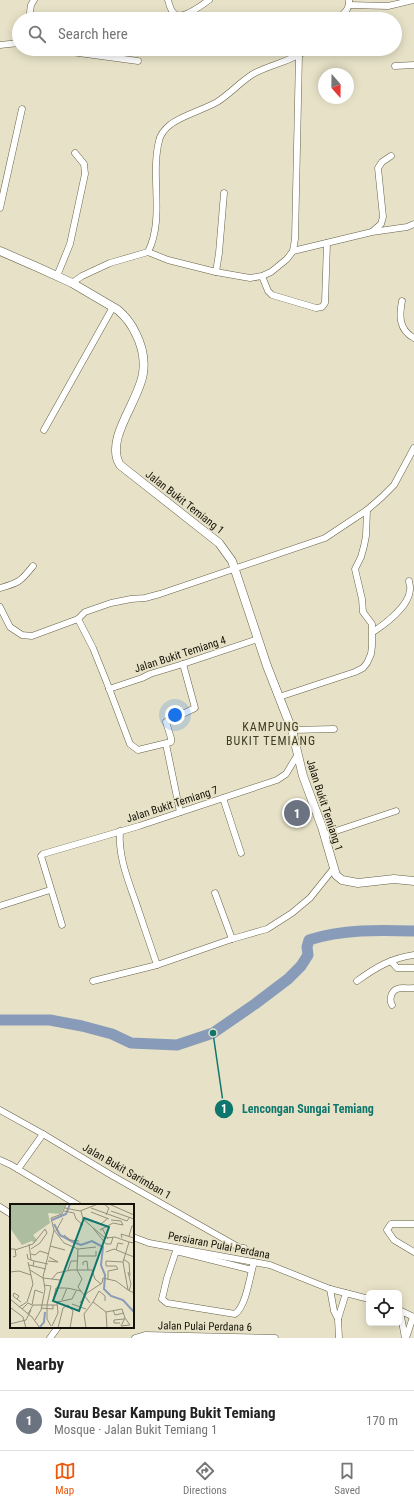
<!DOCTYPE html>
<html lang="en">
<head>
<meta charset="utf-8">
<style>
	:root { --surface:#fff; --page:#f6f6f6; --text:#222; --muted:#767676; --line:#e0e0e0; --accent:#ea580c }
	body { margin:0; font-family:"Roboto Condensed",sans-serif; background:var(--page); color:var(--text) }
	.controls { position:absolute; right:12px; bottom:12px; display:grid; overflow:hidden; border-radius:6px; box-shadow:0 2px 10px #0003 }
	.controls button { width:36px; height:36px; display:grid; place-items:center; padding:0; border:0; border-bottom:1px solid var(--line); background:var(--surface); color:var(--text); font:20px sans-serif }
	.compass { position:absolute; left:318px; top:68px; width:36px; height:36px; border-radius:50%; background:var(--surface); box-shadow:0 2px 10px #0003; rotate:160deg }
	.you { position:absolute; left:175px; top:715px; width:14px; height:14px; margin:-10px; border:3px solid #fff; border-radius:50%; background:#1a73e8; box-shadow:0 0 0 6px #1a73e833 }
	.badge { display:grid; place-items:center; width:26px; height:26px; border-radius:50%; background:var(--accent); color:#fff; font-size:13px; font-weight:700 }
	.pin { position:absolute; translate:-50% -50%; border:2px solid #fff; box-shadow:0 1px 4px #0006 }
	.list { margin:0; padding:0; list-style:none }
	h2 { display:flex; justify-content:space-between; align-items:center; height:52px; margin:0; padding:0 16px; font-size:17px }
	h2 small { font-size:13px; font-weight:400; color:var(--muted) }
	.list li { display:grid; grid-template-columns:26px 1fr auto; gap:12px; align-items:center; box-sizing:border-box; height:60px; padding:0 16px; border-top:1px solid var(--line) }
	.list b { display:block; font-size:15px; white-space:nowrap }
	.list p { margin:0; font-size:13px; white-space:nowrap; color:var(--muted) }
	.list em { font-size:13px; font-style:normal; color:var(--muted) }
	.icon { flex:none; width:22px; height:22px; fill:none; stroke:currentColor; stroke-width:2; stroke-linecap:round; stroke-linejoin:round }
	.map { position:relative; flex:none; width:414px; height:1338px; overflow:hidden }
	.search { position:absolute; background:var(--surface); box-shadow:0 2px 10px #0003; left:12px; right:12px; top:12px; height:44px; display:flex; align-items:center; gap:10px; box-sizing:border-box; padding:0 14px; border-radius:22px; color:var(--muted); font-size:15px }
	.sheet { height:112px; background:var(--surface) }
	nav { display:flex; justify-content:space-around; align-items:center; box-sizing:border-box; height:56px; border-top:1px solid var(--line); background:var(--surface); font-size:11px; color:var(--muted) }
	nav a { display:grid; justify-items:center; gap:2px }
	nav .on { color:var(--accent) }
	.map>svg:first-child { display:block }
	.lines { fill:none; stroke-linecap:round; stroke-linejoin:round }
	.river { stroke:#889bb8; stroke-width:11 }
	.street-casing { stroke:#656148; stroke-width:7 }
	.secondary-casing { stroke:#656148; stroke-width:9 }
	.street { stroke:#fff; stroke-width:6 }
	.secondary { stroke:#fff; stroke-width:8 }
	.labels { text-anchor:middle; stroke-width:3; stroke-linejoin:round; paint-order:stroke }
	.street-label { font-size:11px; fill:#141208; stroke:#e7e2c7 }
	.neighbourhood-label { font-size:12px; letter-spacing:1px; fill:#3f3a24; stroke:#e7e2c7 }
	.inset-river { fill:none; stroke:#889bb8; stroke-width:2 }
	.inset-road { fill:none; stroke:#938f7b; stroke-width:1 }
	.view { fill:#0f766e; fill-opacity:0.15; stroke:#0f766e; stroke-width:2 }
	.inset-edge { fill:none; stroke:#141208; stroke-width:2 }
	.leader { fill:none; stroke:#0f766e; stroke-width:1.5 }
	.callout-dot { fill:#0f766e; stroke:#e7e2c7; stroke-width:1.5 }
	.mark-label { font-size:12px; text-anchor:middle; font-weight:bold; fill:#fff }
	.callout-label { font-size:12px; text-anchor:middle; font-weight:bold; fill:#0f766e; stroke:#e7e2c7; stroke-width:3; stroke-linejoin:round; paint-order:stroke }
</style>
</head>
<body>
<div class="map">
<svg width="414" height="1338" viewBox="0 0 414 1338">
	<rect width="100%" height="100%" fill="#e7e2c7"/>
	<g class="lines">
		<!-- river -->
		<path class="river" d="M0 1020H50L82 1026 112 1034 131 1043 177 1045 213 1033 255 1004 288 979 301 966 308 955 307 947 309 940C342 929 380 930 414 931"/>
		<!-- street casing -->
		<g class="street-casing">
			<g id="street">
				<path d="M168 0C169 4 171 12 175 14 183 20 202 5 209 0"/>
				<polyline points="349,5 388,6 414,0"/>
				<polyline points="29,19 31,5 34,0"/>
				<path d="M338 19C344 13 350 9 349 0"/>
				<polyline points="0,45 19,43"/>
				<polyline points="49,49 138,61"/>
				<polyline points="395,66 414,65"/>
				<polyline points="0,208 22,109"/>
				<polyline points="373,231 381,224 383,217 378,168 382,162 391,156"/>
				<polyline points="293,251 372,232 407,227 414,224"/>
				<path d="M148 252C165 218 150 177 159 141 160 135 166 128 171 124 183 115 203 110 217 102 230 94 240 82 253 74 271 64 291 62 308 49"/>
				<polyline points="216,272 219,253 224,193"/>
				<polyline points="57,276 70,244 85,174 84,164 75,153"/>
				<polyline points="262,276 268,291 272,295 316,308 322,307 325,303 327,243"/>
				<polyline points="72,283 82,276 110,263 148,252 168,260 216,272 250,278 262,276 271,272 287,259 293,251 295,239 299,55"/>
				<path d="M402 301C399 316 399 330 414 338"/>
				<polyline points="44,430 113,307"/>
				<path d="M0 588C19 583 21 581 33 566"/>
				<polyline points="0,607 10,627 22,635 32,636 78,619 85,612 111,603 131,599 145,598 160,594 325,538 367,510 382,497 394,485 414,448"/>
				<polyline points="78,619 93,648 107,683 130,744 138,750 171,742 171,738 166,722 195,708 183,664"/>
				<path d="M373 632C385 624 409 606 410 590 411 587 409 584 409 581"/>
				<polyline points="109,689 142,678 150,674 183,664 258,639"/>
				<polyline points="279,697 355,672 363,668 367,663 371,654 372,646 372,624 363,612 362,599 355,569 361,557 364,546 366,536 367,510"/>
				<polyline points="292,730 334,729"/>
				<polyline points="166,744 180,812"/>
				<polyline points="223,798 241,853"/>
				<path d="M120 831C118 856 128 880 136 903 143 924 150 944 157 965"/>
				<polyline points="324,835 396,811"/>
				<polyline points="215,893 232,939"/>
				<polyline points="0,906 50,890"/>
				<polyline points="62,925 41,856 43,854 139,826 277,780 286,774 298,754"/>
				<polyline points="391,961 397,968 414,968"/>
				<polyline points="93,981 157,965 232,939 267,929 292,913 310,898 334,868"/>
				<path d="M357 981C375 968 391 958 414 955"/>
				<path d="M392 1005C389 1000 391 991 397 989 402 987 409 989 414 988"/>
				<polyline points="0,1110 43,1134 111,1175 240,1248 244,1248"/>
				<polyline points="0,1160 11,1165 78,1205"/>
				<polyline points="18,1169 43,1134"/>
				<polyline points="0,1207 11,1214"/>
				<polyline points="414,1224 391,1224 387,1230 394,1240 414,1252"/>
				<polyline points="133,1237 149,1243 270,1265 330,1289 369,1299"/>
				<path d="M252 1270 176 1251 167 1278 162 1299 167 1303 235 1314C246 1307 250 1275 254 1262"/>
				<polyline points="330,1289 334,1311 338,1319"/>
				<polyline points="399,1310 414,1317"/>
				<polyline points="400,1311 405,1338"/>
				<polyline points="50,1338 58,1327"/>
				<polyline points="135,1338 145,1335 275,1338"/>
				<polyline points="339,1338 338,1319 346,1293"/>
				<polyline points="406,1338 413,1317"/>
			</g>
		</g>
		<!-- secondary casing -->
		<g class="secondary-casing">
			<path id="secondary" d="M0 251 37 267 72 283 118 310C126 317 132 325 136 334 142 346 145 360 143 373 140 400 104 439 120 465L219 543 232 561 267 666 292 730 303 776 322 827 336 875 342 880 358 883 394 879 414 881"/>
		</g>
		<!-- street -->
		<use href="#street" class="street"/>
		<!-- secondary -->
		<use href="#secondary" class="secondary"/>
	</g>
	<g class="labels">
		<!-- street labels -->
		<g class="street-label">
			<text transform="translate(185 502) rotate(38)" y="4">Jalan Bukit Temiang 1</text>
			<text transform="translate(180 654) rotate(-18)" y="4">Jalan Bukit Temiang 4</text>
			<text transform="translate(172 804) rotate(-18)" y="4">Jalan Bukit Temiang 7</text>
			<text transform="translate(325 805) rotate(72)" y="4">Jalan Bukit Temiang 1</text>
			<text transform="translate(127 1171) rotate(30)" y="4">Jalan Bukit Sarimban 1</text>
			<text transform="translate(219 1245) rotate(11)" y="4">Persiaran Pulai Perdana</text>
			<text transform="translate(205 1326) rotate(1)" y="4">Jalan Pulai Perdana 6</text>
		</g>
		<!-- neighbourhood labels -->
		<g class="neighbourhood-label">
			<text x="271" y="731">KAMPUNG<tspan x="271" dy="14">BUKIT TEMIANG</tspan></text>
		</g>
	</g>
	<!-- overview -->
	<g transform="translate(10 1204)">
		<rect width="124" height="124" fill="#e7e2c7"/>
		<path d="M0 0H53L55 1 51 10 38 9 40 19 23 31 27 36 24 39 22 37 12 41 0 24Z" fill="#acbe9f"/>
		<path class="inset-river" d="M42 16 56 10 60 0M44 20 50 31 63 38 71 41 82 37 93 43 91 61 95 71 94 85 101 92 113 96 124 108M30 123 34 118 35 108"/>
		<path class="inset-road" d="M94 0 99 4 96 11M99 0 124 11M55 4 70 7 88 0M81 4 117 17 119 14M54 7 64 9 66 15 73 21 70 20M71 7 73 15 95 34 105 33 119 38M101 7 124 15M81 8 99 15M78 15 91 20 98 14M83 24 96 40H101L103 33M92 24 98 35M44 26 54 39 68 45M90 26 103 19 113 21 111 17 101 16M46 27 53 14M54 31 60 36 69 37M119 32 122 22H124M112 34 111 30 124 34M124 39 119 38 113 58 118 86 124 89M19 40 21 56M40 42 55 46M0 45H5L6 52 3 53M21 45 30 39 37 29 35 25M68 45 67 66 72 75 68 83 80 99M68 45 86 43M5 46 23 40 35 25M106 46 108 39 113 40M96 48 104 45 124 53M17 50 18 55 24 57 23 62M21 50 25 51 30 47 39 50M68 52H86V47M113 55 119 59 120 72M24 57 38 60M38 57 48 58 39 53M19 61 36 65M73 61V58L77 57 78 66M20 66 33 74 50 76 51 79M58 66 61 57H67M0 68 9 67 21 71M118 68 121 80 119 87M42 75 47 69 61 66H82L85 75 91 80M98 76V67L108 65 106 62H96V57L113 58M34 81 41 82 37 101M0 95 22 113 30 124M7 95 9 92 4 89 3 92 11 98M52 96 57 84 71 87M43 97 46 84H56M47 98 62 95 66 87M83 98 89 87 95 92V97M70 99 77 89 92 79 93 74 106 77 118 86M62 100 76 105M22 101 25 86 33 89M37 101V115L41 122M9 103 17 98 23 80 18 58M1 104 13 113 16 124M31 104 43 105V101M12 105 18 99 22 101M103 106 105 111 114 109M96 108 112 105 115 114 111 122 120 121 115 114M18 110 23 101H47M25 116 31 106 35 85 33 73 44 26 41 14 52 10 56 0M110 119H104V116L114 115M0 120 16 116 21 106M42 122 48 109 47 98M48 124 53 104 58 101 63 107 60 124M76 124 74 110 83 98 96 108 97 124"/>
		<path class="view" d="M74 14 99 23 69 107 43 97Z"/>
		<rect width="124" height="124" class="inset-edge"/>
	</g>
	<!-- callouts -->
	<path class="leader" d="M213 1033L224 1109"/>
	<g class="callout-dot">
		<circle cx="213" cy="1033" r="4"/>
		<circle cx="224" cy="1109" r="10"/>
	</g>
	<g class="mark-label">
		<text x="224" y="1113">1</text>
	</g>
	<g class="callout-label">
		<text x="308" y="1113">Lencongan Sungai Temiang</text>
	</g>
</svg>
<div class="controls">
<button><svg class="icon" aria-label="locate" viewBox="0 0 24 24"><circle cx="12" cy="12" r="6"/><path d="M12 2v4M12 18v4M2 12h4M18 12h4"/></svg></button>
</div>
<svg class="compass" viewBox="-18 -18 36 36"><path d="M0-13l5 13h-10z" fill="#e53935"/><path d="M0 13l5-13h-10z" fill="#767676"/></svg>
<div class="you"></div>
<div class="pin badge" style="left:297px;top:813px;background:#6b7280">1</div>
<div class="search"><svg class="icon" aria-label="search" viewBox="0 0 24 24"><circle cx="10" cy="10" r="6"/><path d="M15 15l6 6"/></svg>Search here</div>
</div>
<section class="sheet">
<h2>Nearby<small></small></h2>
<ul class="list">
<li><span class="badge" style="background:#6b7280">1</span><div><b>Surau Besar Kampung Bukit Temiang</b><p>Mosque · Jalan Bukit Temiang 1</p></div><em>170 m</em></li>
</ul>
</section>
<nav>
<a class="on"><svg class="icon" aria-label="map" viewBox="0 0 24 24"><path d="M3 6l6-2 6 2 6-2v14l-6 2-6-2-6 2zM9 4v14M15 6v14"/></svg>Map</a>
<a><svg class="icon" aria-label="directions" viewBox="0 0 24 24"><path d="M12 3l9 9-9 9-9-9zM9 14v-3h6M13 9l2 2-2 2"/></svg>Directions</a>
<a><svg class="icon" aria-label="saved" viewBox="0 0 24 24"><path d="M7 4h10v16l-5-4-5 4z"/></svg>Saved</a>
</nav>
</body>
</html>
